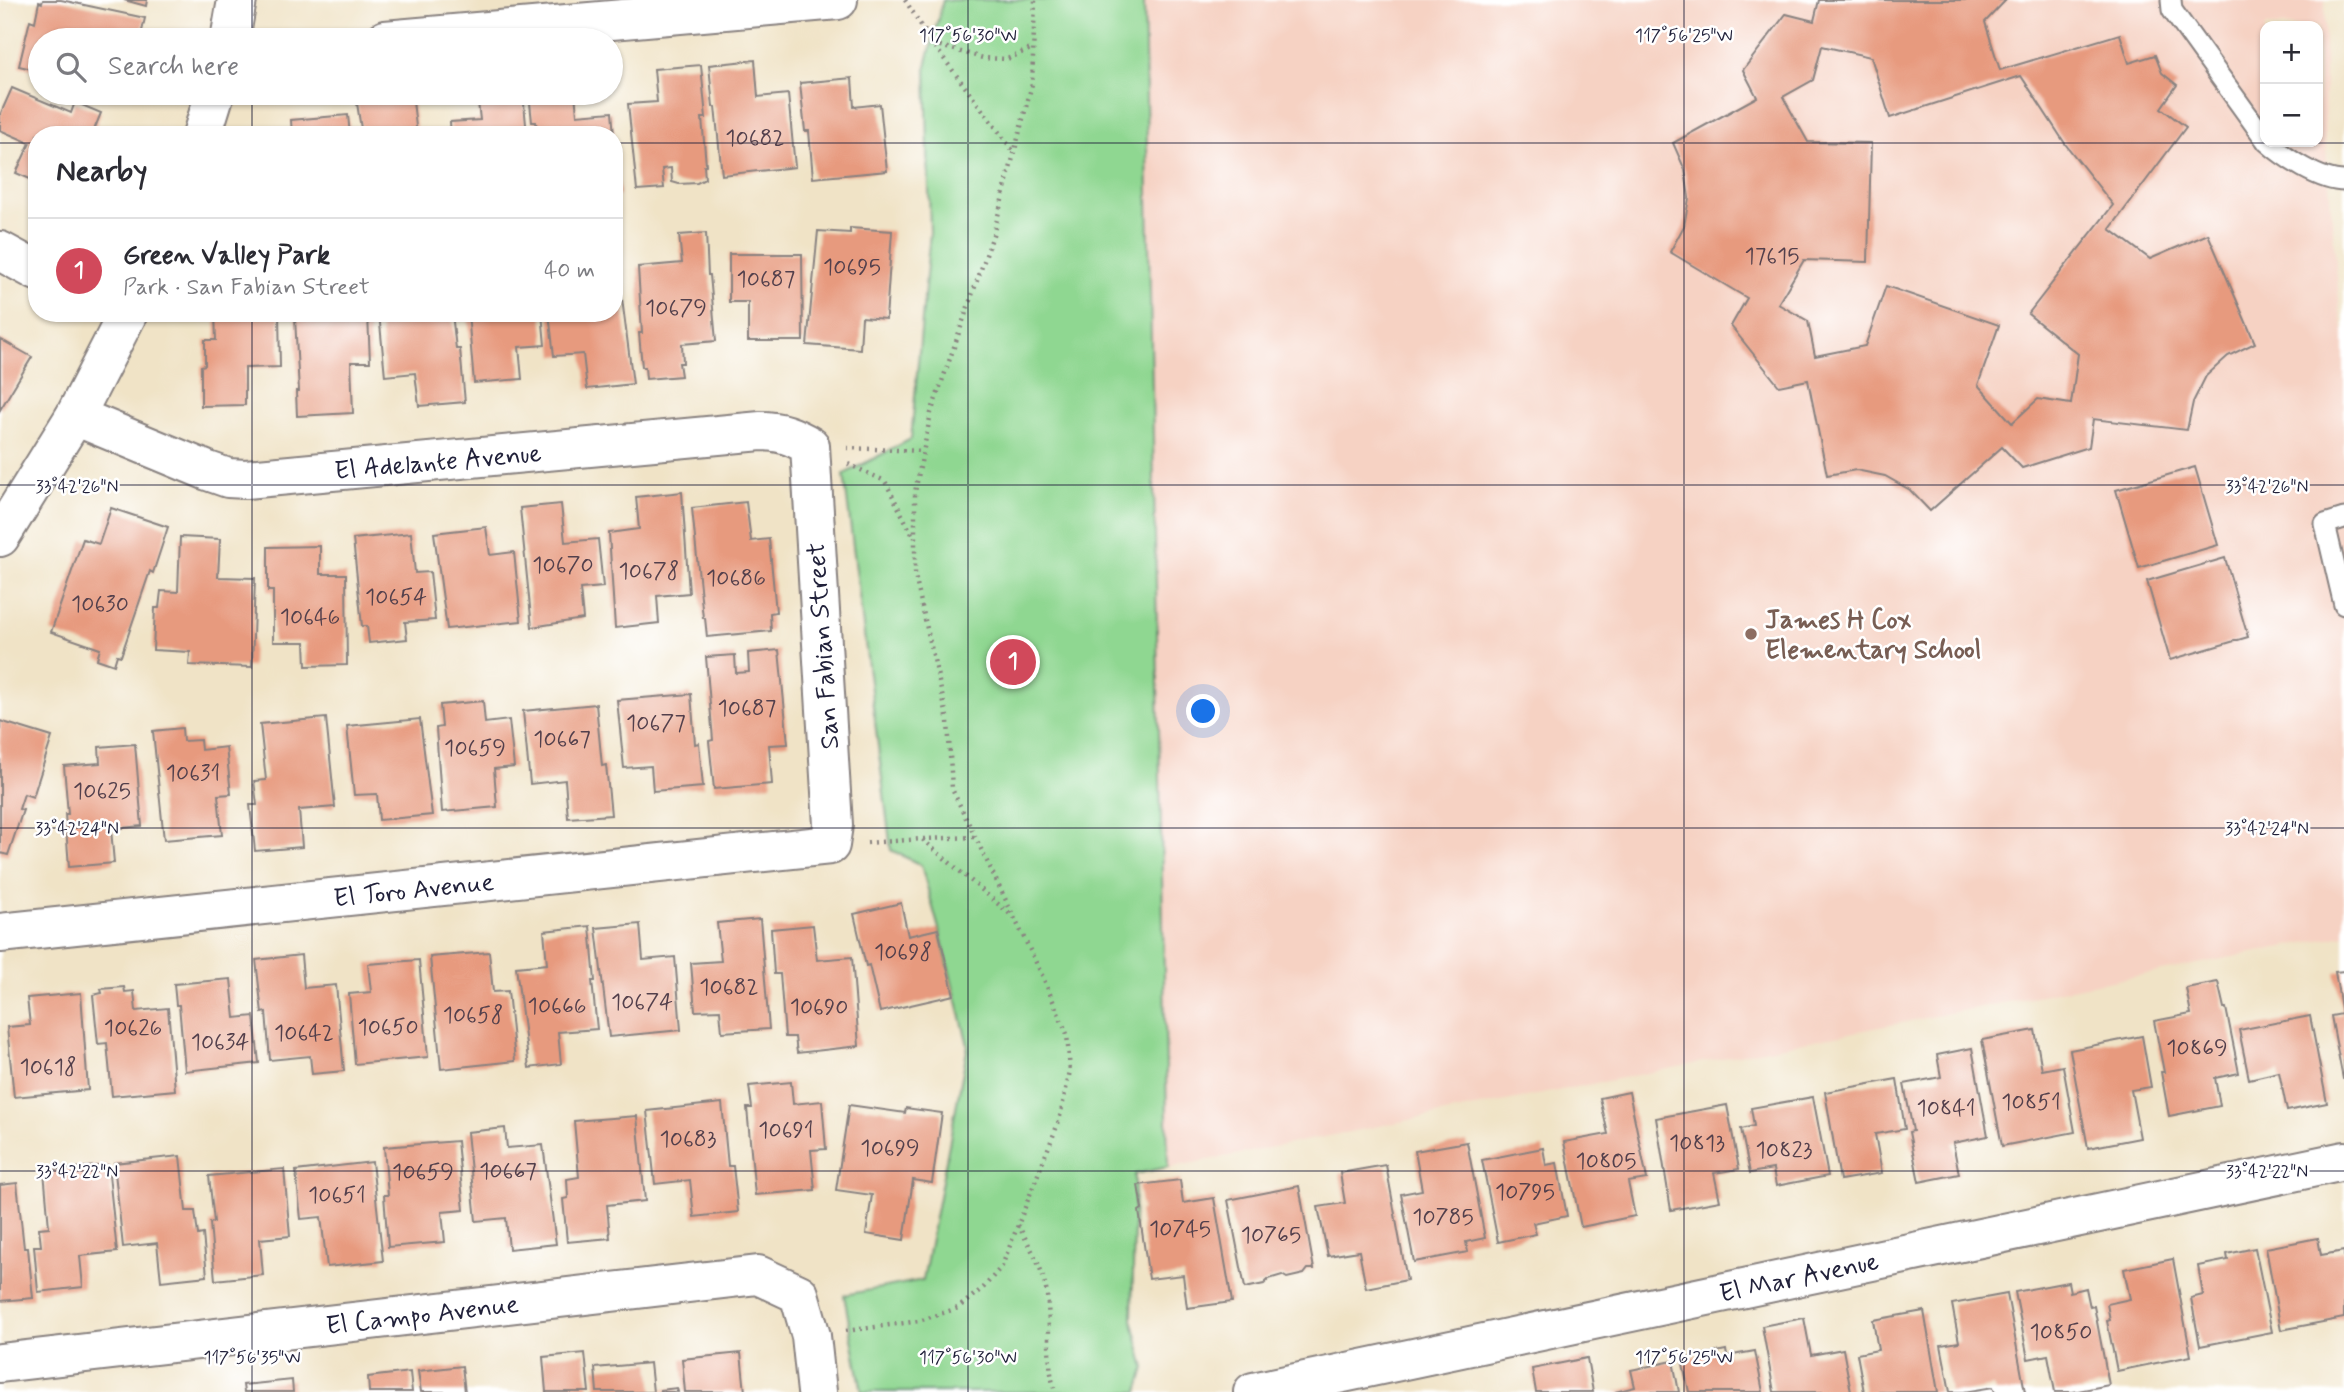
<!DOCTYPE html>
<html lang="en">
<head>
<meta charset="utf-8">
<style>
	:root { --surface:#fff; --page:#f7f7f7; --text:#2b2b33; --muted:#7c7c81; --line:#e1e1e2; --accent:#d1495b }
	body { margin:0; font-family:Mynerve,sans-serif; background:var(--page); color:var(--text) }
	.controls { position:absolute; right:21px; top:21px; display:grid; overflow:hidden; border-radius:14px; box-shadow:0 2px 5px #0004 }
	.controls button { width:63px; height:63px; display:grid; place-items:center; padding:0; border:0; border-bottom:2px solid var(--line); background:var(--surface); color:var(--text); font:35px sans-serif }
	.you { position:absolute; left:1204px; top:712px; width:24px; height:24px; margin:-18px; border:5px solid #fff; border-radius:50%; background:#1a73e8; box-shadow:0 0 0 10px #1a73e833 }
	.badge { display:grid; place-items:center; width:46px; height:46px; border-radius:50%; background:var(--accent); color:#fff; font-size:23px; font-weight:700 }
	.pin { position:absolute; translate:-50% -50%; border:4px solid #fff; box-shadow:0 2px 7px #0006 }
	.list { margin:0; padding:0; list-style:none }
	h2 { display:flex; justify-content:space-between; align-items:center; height:91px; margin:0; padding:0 28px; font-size:30px }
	h2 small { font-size:23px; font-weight:400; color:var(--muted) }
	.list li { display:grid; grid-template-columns:46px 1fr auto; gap:21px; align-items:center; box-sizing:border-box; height:105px; padding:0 28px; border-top:2px solid var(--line) }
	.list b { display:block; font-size:26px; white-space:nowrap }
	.list p { margin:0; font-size:23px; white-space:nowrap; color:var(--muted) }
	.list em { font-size:23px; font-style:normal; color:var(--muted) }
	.icon { flex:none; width:38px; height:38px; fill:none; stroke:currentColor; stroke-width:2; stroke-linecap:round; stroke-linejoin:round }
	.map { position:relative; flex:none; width:2344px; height:1392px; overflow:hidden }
	.search { position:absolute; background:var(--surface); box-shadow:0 2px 5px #0004; left:28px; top:28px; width:595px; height:77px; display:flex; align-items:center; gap:18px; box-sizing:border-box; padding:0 24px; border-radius:38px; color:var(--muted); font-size:26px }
	.panel { position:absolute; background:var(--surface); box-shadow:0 2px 5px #0004; left:28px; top:126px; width:595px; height:196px; border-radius:28px }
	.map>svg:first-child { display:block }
	.built { fill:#f6d2c3; fill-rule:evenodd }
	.green { fill:#8fd791; stroke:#587c66; stroke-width:2 }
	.building { fill:#e79a7e; fill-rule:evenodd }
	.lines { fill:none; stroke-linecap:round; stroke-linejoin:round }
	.service-casing { stroke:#898280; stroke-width:23 }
	.minor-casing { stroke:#898280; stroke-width:42 }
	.tertiary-casing { stroke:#898280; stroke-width:42 }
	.path { stroke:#898280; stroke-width:4.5; stroke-dasharray:2 5; stroke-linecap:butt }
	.service { stroke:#fff; stroke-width:19 }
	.minor { stroke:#fff; stroke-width:38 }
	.tertiary { stroke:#fff; stroke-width:38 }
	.ticks { fill:none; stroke:#22223b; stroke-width:2; stroke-opacity:0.45 }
	.education-dot { fill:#8d6e63; stroke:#fff; stroke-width:2.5 }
	.labels { text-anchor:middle; stroke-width:5; stroke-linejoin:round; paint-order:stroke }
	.number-label { font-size:23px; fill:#53404c }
	.street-label { font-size:26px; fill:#22223b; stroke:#fff }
	.education-label { font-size:26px; font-weight:bold; fill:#785e54; stroke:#fff; text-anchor:start }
	.ticks-label { font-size:18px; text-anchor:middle; fill:#22223b; stroke:#fff; stroke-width:5; stroke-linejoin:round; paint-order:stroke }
</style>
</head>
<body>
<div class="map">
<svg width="2344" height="1392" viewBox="0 0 2344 1392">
	<rect width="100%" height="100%" fill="#fff"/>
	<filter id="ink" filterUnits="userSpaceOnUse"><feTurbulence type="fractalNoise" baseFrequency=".0143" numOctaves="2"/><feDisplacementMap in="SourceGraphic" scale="14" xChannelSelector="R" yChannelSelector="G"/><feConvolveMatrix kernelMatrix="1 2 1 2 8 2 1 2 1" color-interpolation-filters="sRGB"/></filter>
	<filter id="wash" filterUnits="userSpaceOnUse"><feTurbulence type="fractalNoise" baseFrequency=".00686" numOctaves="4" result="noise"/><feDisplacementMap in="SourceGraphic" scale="28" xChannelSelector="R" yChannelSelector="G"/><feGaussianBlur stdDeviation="1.57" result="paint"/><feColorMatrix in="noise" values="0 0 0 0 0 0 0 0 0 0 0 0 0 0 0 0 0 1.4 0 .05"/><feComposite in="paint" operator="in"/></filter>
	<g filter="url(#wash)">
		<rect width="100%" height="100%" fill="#f0e3c6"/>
		<!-- built -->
		<path class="built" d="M1144 0H2325V136L2340 312 2344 334V935L1168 1168ZM2265 26H2318V142H2265Z"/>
		<!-- green -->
		<polygon class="green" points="943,0 1144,0 1168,1167 1135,1174 1132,1319 1145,1368 1138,1392 862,1392 844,1295 923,1280 968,1045 939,929 921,865 891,850 844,474 911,439 930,232 926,66"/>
		<g id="blocks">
			<!-- building -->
			<g class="building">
				<polygon points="43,0 61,0 145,18 140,40 40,40 40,71 19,66 30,20 35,22 39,2 42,3"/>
				<polygon points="124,0 147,0 146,6"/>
				<path d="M1819 0H2006L1985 22 2000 70 2120 34 2129 63 2155 55 2162 73 2177 85 2161 108 2186 127 2110 229 2150 259 2208 234 2255 343 2228 356 2206 376 2193 402 2187 430 2093 419 2089 447 2022 468 2002 447 1930 511 1910 490 1885 476 1856 470 1827 475 1808 380 1779 386 1731 326 1747 298 1670 252 1684 226 1689 198 1685 170 1673 143 1757 97 1743 70 1786 14 1814 21ZM1822 46 1871 57 1890 118 2021 76 2066 145 2113 205 2028 314 2078 354 2071 404 2038 399 2012 423 1978 385 1999 325 1886 286 1865 346 1815 356 1808 321 1778 304 1804 260 1868 262 1871 143 1808 142 1783 97 1813 80Z"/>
				<polygon points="755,60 758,97 788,94 795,167 722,175 715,107 713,107 709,65"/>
				<polygon points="701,65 706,118 702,118 706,165 704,166 705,179 697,183 679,184 672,182 671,168 662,169 664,188 637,190 628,104 657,102 654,69"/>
				<polygon points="852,78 854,107 880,104 887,171 813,178 809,131 805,131 800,83"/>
				<polygon points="12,88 71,113 75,102 101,113 92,135 37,135 37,182 16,173 30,143 0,130 0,115"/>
				<polygon points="397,93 412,93 417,135 362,135 356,97"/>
				<polygon points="477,93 523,93 527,135 451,135 450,122 480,120"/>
				<polygon points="529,93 575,93 577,115 612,112 614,135 538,135 536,122 532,122"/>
				<polygon points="348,115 350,135 292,135 291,120"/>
				<polygon points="614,157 616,157 620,195 614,195"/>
				<polygon points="850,228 892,231 886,319 862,317 860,349 807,345 818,231 850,233"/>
				<polygon points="706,233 708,275 710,275 716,341 682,344 683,363 679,363 681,376 646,379 645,367 642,367 639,333 642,333 638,267 682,263 679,235"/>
				<polygon points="729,254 802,254 803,341 748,341 748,302 729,302"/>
				<polygon points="614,275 619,275 633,384 587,389 583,354 554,356 549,313 614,313"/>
				<polygon points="215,313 279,313 280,367 245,368 245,405 201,406 201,366 205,365 205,340 216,340"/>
				<polygon points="379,313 452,313 456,349 460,349 465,402 419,406 415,373 385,376"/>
				<polygon points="468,313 542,313 545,345 519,347 522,379 474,383"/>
				<polygon points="368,315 370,362 351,362 353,413 297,416 296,391 299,391 295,318"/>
				<polygon points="0,339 32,357 0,410"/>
				<polygon points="2195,467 2218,545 2139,568 2116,490"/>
				<polygon points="682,492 689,593 657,596 659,623 615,628 609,533 639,529 636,497"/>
				<polygon points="746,502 751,541 769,539 776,612 770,613 771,631 707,637 705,618 703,618 692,508"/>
				<polygon points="561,504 565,542 598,539 603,587 580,589 583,619 532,627 520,508"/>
				<polygon points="111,508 168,527 153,573 150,571 121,656 117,655 114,665 97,659 100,649 51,632 83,539 99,544"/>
				<polygon points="486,527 490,555 514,552 521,621 447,629 434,533"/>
				<polygon points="411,533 415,573 430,572 435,620 405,622 407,639 369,643 367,626 362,626 353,539"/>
				<polygon points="180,537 220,539 218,577 255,578 252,667 189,665 190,652 153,650 155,608 159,608 161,591 178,592"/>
				<polygon points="320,546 320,574 346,574 347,665 306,666 305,642 273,642 273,591 268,591 268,547"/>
				<polygon points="2225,558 2248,637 2170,660 2147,581"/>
				<polygon points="779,650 788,744 769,745 772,784 714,789 709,741 713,740 706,657 735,655 736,673 749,672 748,653"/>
				<polygon points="691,694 695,744 699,743 703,787 653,791 651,766 624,768 617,700"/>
				<polygon points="483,701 485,723 509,720 514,767 494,769 497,807 442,812 436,728 442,727 440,705"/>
				<polygon points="596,704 602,766 606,765 611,815 568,818 565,780 530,784 523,711"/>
				<polygon points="326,718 335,807 299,810 302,847 255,851 250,805 257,805 254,781 266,780 260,724"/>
				<polygon points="420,719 432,815 379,820 377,794 354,795 347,726"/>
				<polygon points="0,721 52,737 33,797 24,794 19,809 23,810 8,855 0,853"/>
				<polygon points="182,728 183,741 200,740 201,750 226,747 231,794 218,795 222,835 164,840 153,731"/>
				<polygon points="135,744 142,826 111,829 114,863 69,867 65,814 68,814 64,766 100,763 99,747"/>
				<polygon points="901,903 908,936 938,929 954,995 880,1012 869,965 866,966 854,914"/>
				<polygon points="760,919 769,1029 722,1032 720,1010 695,1011 691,963 721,961 717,923"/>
				<polygon points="640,924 643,960 675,957 681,1030 609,1037 596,928"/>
				<polygon points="813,925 817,960 852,957 859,1046 797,1053 795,1037 785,1037 780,974 774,974 771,929"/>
				<polygon points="590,926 595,981 592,981 597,1029 558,1032 561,1064 529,1068 516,967 547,964 544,931"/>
				<polygon points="489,952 493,992 508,991 515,1061 441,1069 430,957"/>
				<polygon points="301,955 304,988 336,985 344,1071 312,1074 310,1056 270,1060 266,1012 262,1013 256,960"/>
				<polygon points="419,960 428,1057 355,1064 349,994 371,992 368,964"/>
				<polygon points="2344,971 2344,1079 2343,1079 2331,1016 2342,1014 2335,972"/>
				<polygon points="231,979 235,1018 254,1016 259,1063 185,1071 179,1005 176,1005 174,984"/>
				<polygon points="2218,982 2224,1008 2226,1008 2239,1073 2215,1078 2220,1106 2169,1116 2161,1072 2164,1072 2154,1021 2191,1014 2186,988"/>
				<polygon points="124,987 125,992 134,991 136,1011 168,1008 175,1090 112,1096 107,1043 98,1044 93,995 102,993 101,989"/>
				<polygon points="81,993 88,1090 14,1097 7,1027 30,1025 27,998"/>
				<polygon points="2310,1016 2327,1103 2287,1111 2279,1072 2249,1079 2239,1030"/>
				<polygon points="2035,1030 2042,1070 2063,1066 2075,1132 2002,1146 1982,1040"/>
				<polygon points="2142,1036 2151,1087 2131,1090 2140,1138 2088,1148 2070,1050"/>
				<polygon points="1972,1048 1988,1136 1953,1143 1959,1174 1919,1182 1909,1132 1913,1131 1904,1084 1941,1077 1937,1055"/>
				<polygon points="1897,1079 1905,1129 1875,1134 1882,1173 1840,1180 1825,1092"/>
				<polygon points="791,1082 793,1104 822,1101 826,1149 811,1150 815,1190 755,1195 747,1108 752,1108 749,1086"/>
				<polygon points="1629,1092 1647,1179 1628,1182 1635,1216 1581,1227 1564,1142 1608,1134 1600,1098"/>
				<polygon points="1813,1097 1828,1176 1776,1186 1773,1169 1750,1173 1741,1129 1754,1126 1751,1108"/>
				<polygon points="722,1103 728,1166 733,1166 738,1212 694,1217 690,1180 655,1184 647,1111"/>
				<polygon points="849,1105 905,1113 906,1108 942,1113 932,1183 913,1180 904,1240 866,1234 872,1195 836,1190"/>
				<polygon points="1727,1105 1739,1169 1714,1173 1720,1201 1671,1210 1656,1118"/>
				<polygon points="637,1116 645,1201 607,1205 610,1238 567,1242 563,1199 568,1198 567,1179 579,1177 574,1121"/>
				<polygon points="505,1128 507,1148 543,1145 556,1244 509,1249 506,1218 476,1221 467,1132"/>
				<polygon points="457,1141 464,1210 442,1212 445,1242 388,1247 384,1195 388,1195 384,1147"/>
				<polygon points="1467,1142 1485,1238 1466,1242 1468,1252 1414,1262 1401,1194 1422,1190 1415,1151"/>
				<polygon points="1543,1148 1546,1165 1557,1163 1567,1216 1533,1223 1536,1234 1498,1242 1482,1160"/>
				<polygon points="180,1156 186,1211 195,1211 198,1235 203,1234 207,1276 161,1281 157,1243 123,1247 114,1163"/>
				<polygon points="372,1162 383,1261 327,1267 321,1217 301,1219 296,1171"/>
				<polygon points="108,1165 117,1252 80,1256 83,1287 38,1292 34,1246 41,1246 39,1228 49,1227 44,1171"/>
				<polygon points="1386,1165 1407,1280 1366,1288 1359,1251 1328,1256 1318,1207 1345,1203 1340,1173"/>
				<polygon points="284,1169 290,1236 260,1239 263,1275 215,1280 210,1223 214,1222 209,1176"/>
				<polygon points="1180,1180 1183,1203 1214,1198 1232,1302 1187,1308 1183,1275 1149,1279 1139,1211 1142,1209 1138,1185"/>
				<polygon points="17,1183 24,1248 28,1248 33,1298 0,1301 0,1185"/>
				<polygon points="1299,1186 1314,1269 1308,1269 1304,1274 1287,1278 1282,1275 1269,1279 1264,1284 1245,1288 1228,1200"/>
				<polygon points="2318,1238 2321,1255 2344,1251 2344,1318 2281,1330 2266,1248"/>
				<polygon points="2255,1248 2272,1332 2200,1346 2191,1298 2203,1295 2198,1266 2228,1260 2227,1254"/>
				<polygon points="2173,1259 2191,1356 2117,1371 2107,1321 2110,1320 2107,1304 2130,1299 2124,1269"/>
				<polygon points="2068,1282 2070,1292 2086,1288 2090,1307 2094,1306 2109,1385 2073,1392 2055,1392 2048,1355 2028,1359 2015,1292"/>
				<polygon points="2007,1294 2025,1392 1995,1392 1993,1387 1964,1392 1950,1392 1941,1345 1959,1342 1952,1304"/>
				<polygon points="1924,1311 1938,1392 1864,1392 1857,1354 1878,1350 1873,1320"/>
				<polygon points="1804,1318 1811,1355 1843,1349 1851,1392 1774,1392 1762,1326"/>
				<polygon points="1726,1350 1727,1356 1755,1351 1763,1392 1689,1392 1682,1359"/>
				<polygon points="585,1353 589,1392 546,1392 543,1357"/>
				<polygon points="741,1353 745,1392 685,1392 682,1359"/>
				<polygon points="1587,1358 1593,1392 1536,1392 1532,1369"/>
				<polygon points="1673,1361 1679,1392 1615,1392 1635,1387 1631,1370"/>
				<polygon points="650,1363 653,1392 597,1392 595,1368"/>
				<polygon points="462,1366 465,1392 421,1392 418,1371"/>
				<polygon points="410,1372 412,1392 369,1392 368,1377"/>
				<polygon points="292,1380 293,1392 244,1392 243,1385"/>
				<polygon points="677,1388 678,1392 660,1392 660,1390"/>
			</g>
		</g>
	</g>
	<g filter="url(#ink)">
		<use href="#blocks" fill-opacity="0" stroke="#898280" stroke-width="2"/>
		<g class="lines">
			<!-- service casing -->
			<g class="service-casing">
				<g id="service">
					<polyline points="2171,0 2172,10 2265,139"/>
					<path d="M2267 142C2285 158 2320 181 2344 181"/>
					<polyline points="2344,518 2325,524 2344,605"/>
				</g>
			</g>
			<!-- minor casing -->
			<g class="minor-casing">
				<g id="minor">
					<polyline points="385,40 838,0"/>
					<polyline points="0,251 37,271"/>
					<path id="s1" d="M0 933 830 845 833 825 810 446C793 436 780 431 761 431L246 479 228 478 208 471 75 416"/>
					<path id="s2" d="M0 1363 758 1275 799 1294 811 1336 817 1392"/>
					<path id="s3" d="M1253 1392 2344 1161"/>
				</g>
			</g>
			<!-- tertiary casing -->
			<g class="tertiary-casing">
				<g id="tertiary">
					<polyline points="230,40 237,0"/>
					<polyline points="202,135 215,93"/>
					<polyline points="0,537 75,416 128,313"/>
				</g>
			</g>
			<!-- path -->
			<g class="path">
				<polyline points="905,0 933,44 1014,152"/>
				<polyline points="933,44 983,58 1007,59 1033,48"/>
				<polyline points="847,448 923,451"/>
				<polyline points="848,464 885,481 913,536"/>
				<polyline points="923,839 975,837"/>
				<polyline points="867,843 922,839 1011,915"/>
				<path d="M1018 1225C1029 1245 1042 1266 1046 1289 1052 1323 1045 1358 1055 1392"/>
				<polyline points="846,1331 919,1321 958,1308 984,1287 1002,1266 1018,1225 1059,1121 1070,1071 1067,1034 1042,975 952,789 948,721 915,576 915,492 931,413 993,235 1032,84 1035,0"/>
			</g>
			<!-- service -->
			<use href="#service" class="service"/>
			<!-- minor -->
			<use href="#minor" class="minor"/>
			<!-- tertiary -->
			<use href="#tertiary" class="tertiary"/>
		</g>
	</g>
	<!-- ticks -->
	<path class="ticks" d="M252 0V40M968 0V1392M1684 0V1392M252 93V135M0 143H37M614 143H2344M252 313V1392M0 485H2344M0 828H2344M0 1171H2344"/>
	<!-- markers -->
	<circle class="education-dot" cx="1751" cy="634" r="7"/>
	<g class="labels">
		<!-- number labels -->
		<g class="number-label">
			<text x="755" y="145">10682</text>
			<text x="1772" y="263">17615</text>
			<text x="852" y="274">10695</text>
			<text x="766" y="286">10687</text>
			<text x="676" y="315">10679</text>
			<text x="563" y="572">10670</text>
			<text x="649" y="578">10678</text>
			<text x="736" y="585">10686</text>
			<text x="396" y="604">10654</text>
			<text x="100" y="611">10630</text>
			<text x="310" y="624">10646</text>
			<text x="747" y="715">10687</text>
			<text x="656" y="730">10677</text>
			<text x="562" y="746">10667</text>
			<text x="475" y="755">10659</text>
			<text x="193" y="780">10631</text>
			<text x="102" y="798">10625</text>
			<text x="903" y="959">10698</text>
			<text x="729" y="994">10682</text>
			<text x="642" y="1009">10674</text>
			<text x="557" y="1013">10666</text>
			<text x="819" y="1014">10690</text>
			<text x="473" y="1022">10658</text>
			<text x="388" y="1034">10650</text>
			<text x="133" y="1035">10626</text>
			<text x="304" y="1040">10642</text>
			<text x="220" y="1049">10634</text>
			<text x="2197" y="1055">10869</text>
			<text x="48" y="1074">10618</text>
			<text x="2031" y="1109">10851</text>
			<text x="1946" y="1115">10841</text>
			<text x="786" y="1137">10691</text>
			<text x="688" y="1146">10683</text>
			<text x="1697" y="1150">10813</text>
			<text x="890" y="1155">10699</text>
			<text x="1784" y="1157">10823</text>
			<text x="1606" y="1168">10805</text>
			<text x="508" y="1178">10667</text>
			<text x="423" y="1179">10659</text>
			<text x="1525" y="1199">10795</text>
			<text x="337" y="1202">10651</text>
			<text x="1443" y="1224">10785</text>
			<text x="1180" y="1236">10745</text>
			<text x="1271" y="1242">10765</text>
			<text x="2061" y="1339">10850</text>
		</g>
		<!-- street labels -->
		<g class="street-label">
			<text transform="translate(438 461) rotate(-5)" y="9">El Adelante Avenue</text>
			<text transform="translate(822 646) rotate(-94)" y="9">San Fabian Street</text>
			<text dy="9" stroke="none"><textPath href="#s1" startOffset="416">El Toro Avenue</textPath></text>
			<text dy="9" stroke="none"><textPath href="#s3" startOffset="558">El Mar Avenue</textPath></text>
			<text dy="9" stroke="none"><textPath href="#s2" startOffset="425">El Campo Avenue</textPath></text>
		</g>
		<!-- education labels -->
		<g class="education-label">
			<text x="1765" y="628">James H Cox<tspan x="1765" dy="30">Elementary School</tspan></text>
		</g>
	</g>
	<g class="ticks-label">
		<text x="968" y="41">117°56'30"W</text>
		<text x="1684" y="41">117°56'25"W</text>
		<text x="77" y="492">33°42'26"N</text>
		<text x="2267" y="492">33°42'26"N</text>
		<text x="77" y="834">33°42'24"N</text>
		<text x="2267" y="834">33°42'24"N</text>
		<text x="77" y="1177">33°42'22"N</text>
		<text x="2267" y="1177">33°42'22"N</text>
		<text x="252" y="1363">117°56'35"W</text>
		<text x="968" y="1363">117°56'30"W</text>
		<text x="1684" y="1363">117°56'25"W</text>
	</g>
</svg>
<div class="controls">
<button>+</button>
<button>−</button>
</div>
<div class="you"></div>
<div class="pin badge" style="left:1013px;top:662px">1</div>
<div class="search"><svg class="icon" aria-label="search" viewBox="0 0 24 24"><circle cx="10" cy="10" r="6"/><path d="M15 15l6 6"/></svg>Search here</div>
<section class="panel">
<h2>Nearby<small></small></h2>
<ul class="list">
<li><span class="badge">1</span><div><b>Green Valley Park</b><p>Park · San Fabian Street</p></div><em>40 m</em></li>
</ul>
</section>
</div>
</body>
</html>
